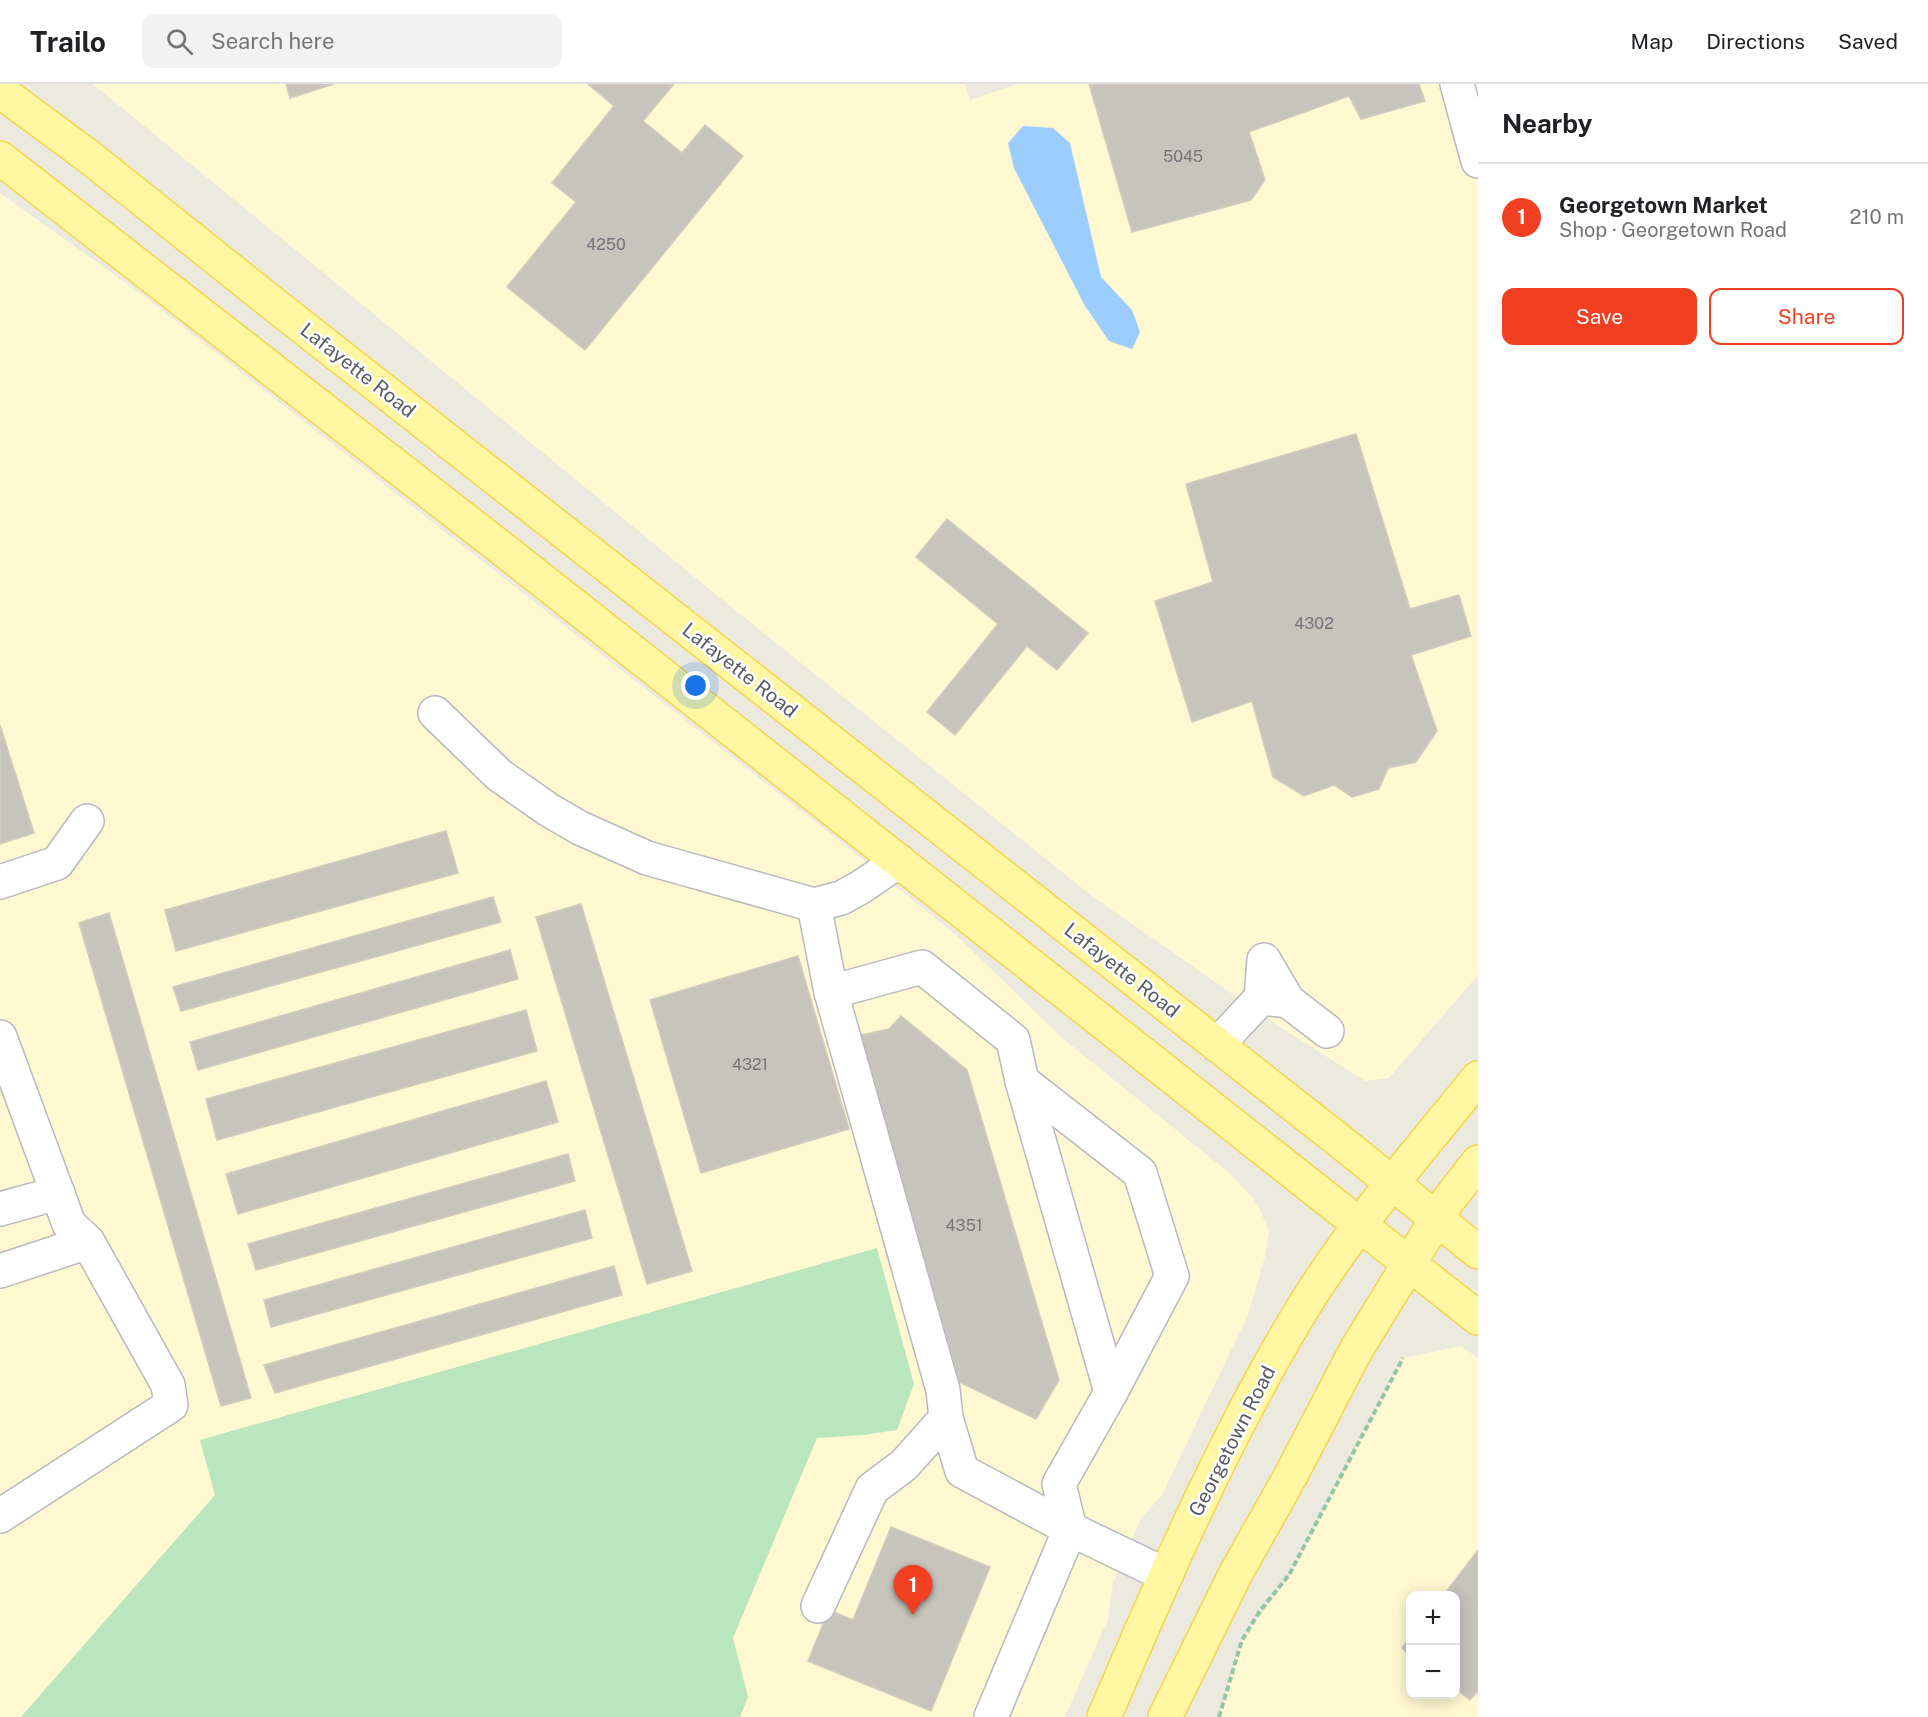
<!DOCTYPE html>
<html lang="en">
<head>
<meta charset="utf-8">
<style>
	:root { --surface:#fff; --page:#f2f2f2; --text:#202124; --muted:#757577; --line:#e0e0e0; --accent:#f14021 }
	body { margin:0; font-family:"Public Sans",sans-serif; background:var(--page); color:var(--text) }
	.controls { position:absolute; right:18px; bottom:18px; display:grid; overflow:hidden; border-radius:12px; box-shadow:0 3px 15px #0003 }
	.controls button { width:54px; height:54px; display:grid; place-items:center; padding:0; border:0; border-bottom:2px solid var(--line); background:var(--surface); color:var(--text); font:30px sans-serif }
	.you { position:absolute; left:696px; top:602px; width:21px; height:21px; margin:-15px; border:4px solid #fff; border-radius:50%; background:#1a73e8; box-shadow:0 0 0 9px #1a73e833 }
	.badge { display:grid; place-items:center; width:39px; height:39px; border-radius:50%; background:var(--accent); color:#fff; font-size:20px; font-weight:700 }
	.pin { position:absolute; translate:-50% -50px; filter:drop-shadow(0 2px 3px #0008) }
	.pin::after { content:''; position:absolute; top:32px; width:21px; height:18px; background:inherit; clip-path:polygon(0 0,100% 0,50% 100%) }
	.list { margin:0; padding:0; list-style:none }
	h2 { display:flex; justify-content:space-between; align-items:center; height:78px; margin:0; padding:0 24px; font-size:26px }
	h2 small { font-size:20px; font-weight:400; color:var(--muted) }
	.list li { display:grid; grid-template-columns:39px 1fr auto; gap:18px; align-items:center; box-sizing:border-box; height:108px; padding:0 24px; border-top:2px solid var(--line) }
	.list b { display:block; font-size:22px; white-space:nowrap }
	.list p { margin:0; font-size:20px; white-space:nowrap; color:var(--muted) }
	.list em { font-size:20px; font-style:normal; color:var(--muted) }
	.actions { display:flex; gap:12px; padding:18px 24px }
	.actions a { flex:1; padding:14px 0; border:2px solid var(--accent); border-radius:12px; text-align:center; font-size:21px; color:var(--accent) }
	.actions .main { background:var(--accent); color:#fff }
	.icon { flex:none; width:33px; height:33px; fill:none; stroke:currentColor; stroke-width:2; stroke-linecap:round; stroke-linejoin:round }
	.map { position:relative; flex:none; width:1478px; height:1633px; overflow:hidden }
	header { display:flex; align-items:center; gap:36px; box-sizing:border-box; height:84px; padding:0 30px; background:var(--surface); border-bottom:2px solid var(--line) }
	header strong { font-size:28px }
	nav { display:flex; gap:33px; margin-inline-start:auto; font-size:21px }
	.search { width:420px; height:54px; background:var(--page); display:flex; align-items:center; gap:15px; box-sizing:border-box; padding:0 21px; border-radius:12px; color:var(--muted); font-size:22px }
	main { display:flex }
	aside { flex:1; background:var(--surface) }
	.map>svg:first-child { display:block }
	.commercial { fill:#fff8d1; fill-rule:evenodd }
	.green { fill:#bae6bd }
	.water { fill:#9ccdff }
	.building { fill:#c7c4bc; stroke:#d1ccbd; stroke-width:1.5 }
	.lines { fill:none; stroke-linecap:round; stroke-linejoin:round }
	.minor-casing { stroke:#b7b9bf; stroke-width:36 }
	.major-casing { stroke:#f7d44d; stroke-width:36 }
	.path { stroke:#92c6a5; stroke-width:4; stroke-dasharray:6 3; stroke-linecap:butt }
	.minor { stroke:#fff; stroke-width:33 }
	.major { stroke:#fff7a1; stroke-width:33 }
	.labels { text-anchor:middle; stroke-width:5; stroke-linejoin:round; paint-order:stroke }
	.number-label { font-size:16px; fill:#747578 }
	.street-label { font-size:20px; fill:#585b61; stroke:#fff }
</style>
</head>
<body>
<header>
<strong>Trailo</strong>
<div class="search"><svg class="icon" aria-label="search" viewBox="0 0 24 24"><circle cx="10" cy="10" r="6"/><path d="M15 15l6 6"/></svg>Search here</div>
<nav><a>Map</a><a>Directions</a><a>Saved</a></nav>
</header>
<main>
<div class="map">
<svg width="1478" height="1633" viewBox="0 0 1478 1633">
	<rect width="100%" height="100%" fill="#eceadf"/>
	<!-- commercial -->
	<g class="commercial">
		<polygon points="93,0 965,0 970,16 1018,0 1478,0 1478,891 1389,994 1365,997 1277,941 1092,812 730,522"/>
		<polygon points="0,109 140,209 841,758 956,851 1062,954 1227,1087 1252,1113 1260,1125 1269,1148 1265,1173 1248,1231 1162,1411 1141,1434 1113,1498 1108,1535 1065,1633 0,1633"/>
		<path d="M1461 1262 1478 1274V1633H1219L1242 1556 1290 1491 1403 1274ZM1410 1512H1456V1610H1410Z"/>
	</g>
	<!-- green -->
	<polygon class="green" points="877,1164 914,1300 897,1346 864,1351 817,1354 733,1554 748,1613 740,1633 21,1633 215,1411 200,1356"/>
	<!-- water -->
	<polygon class="water" points="1023,42 1053,44 1070,59 1101,193 1132,226 1140,248 1132,265 1109,257 1085,222 1014,84 1008,59"/>
	<!-- building -->
	<g class="building">
		<polygon points="286,0 334,0 290,14"/>
		<polygon points="674,0 643,37 682,69 705,41 743,72 585,266 507,203 576,118 552,99 614,22 588,0"/>
		<polygon points="1089,0 1419,0 1425,17 1361,35 1349,12 1249,48 1265,96 1251,116 1132,148"/>
		<polygon points="1356,350 1410,525 1459,511 1471,552 1411,571 1437,647 1416,678 1388,684 1379,705 1352,713 1334,701 1304,712 1273,693 1252,617 1192,638 1155,517 1213,498 1186,400"/>
		<polygon points="947,435 1088,549 1057,586 1027,562 955,651 927,628 998,540 916,473"/>
		<polygon points="0,641 34,749 0,760"/>
		<polygon points="446,747 458,789 176,867 165,826"/>
		<polygon points="493,813 501,838 181,927 173,903"/>
		<polygon points="581,820 692,1187 647,1200 536,833"/>
		<polygon points="109,829 251,1314 221,1322 79,839"/>
		<polygon points="510,866 518,895 198,986 190,958"/>
		<polygon points="798,872 849,1045 701,1089 650,916"/>
		<polygon points="526,926 537,967 217,1056 206,1015"/>
		<polygon points="901,932 967,986 1059,1296 1036,1335 959,1298 861,951 889,945"/>
		<polygon points="546,997 558,1038 238,1130 226,1090"/>
		<polygon points="568,1070 575,1097 256,1186 248,1160"/>
		<polygon points="585,1126 592,1154 271,1243 264,1216"/>
		<polygon points="614,1182 622,1211 275,1309 264,1281"/>
		<polygon points="891,1443 990,1483 931,1627 808,1577 829,1526 853,1536"/>
		<polygon points="1478,1466 1478,1607 1470,1616 1456,1605 1456,1512 1443,1512"/>
		<polygon points="1410,1554 1410,1571 1402,1564"/>
	</g>
	<g class="lines">
		<!-- minor casing -->
		<g class="minor-casing">
			<g id="minor">
				<polyline points="1457,0 1478,77"/>
				<polyline points="435,629 499,691 549,726 580,744 647,774 814,821 841,814 861,803 899,777"/>
				<polyline points="0,798 57,779 87,737"/>
				<polyline points="814,821 831,908 922,883 1013,956 1022,997 1140,1089 1172,1192 1111,1308 1059,1400 1070,1445 991,1633"/>
				<polyline points="1288,917 1264,876 1261,914 1288,917 1327,947"/>
				<polyline points="0,953 69,1140 88,1158 168,1301 171,1321 0,1432"/>
				<polyline points="1217,961 1261,914"/>
				<polyline points="1022,997 1111,1308"/>
				<polyline points="0,1125 58,1109"/>
				<polyline points="0,1187 88,1158"/>
				<polyline points="946,1334 962,1387 1070,1445 1166,1491"/>
				<polyline points="818,1522 872,1405 904,1381 946,1334 943,1306 831,908"/>
			</g>
		</g>
		<!-- major casing -->
		<g class="major-casing">
			<g id="major">
				<polyline points="0,7 88,72 276,222 1341,1058 1478,1168"/>
				<polyline points="0,74 509,470 1478,1234"/>
				<path d="M1104 1633C1162 1498 1220 1363 1295 1237 1347 1149 1414 1073 1478 994"/>
				<polyline points="1165,1633 1236,1489 1290,1393 1356,1266 1447,1118 1478,1078"/>
			</g>
		</g>
		<!-- path -->
		<polyline class="path" points="1219,1633 1242,1556 1260,1527 1289,1491 1403,1274"/>
		<!-- minor -->
		<use href="#minor" class="minor"/>
		<!-- major -->
		<use href="#major" class="major"/>
	</g>
	<g class="labels">
		<!-- number labels -->
		<g class="number-label">
			<text x="1183" y="78">5045</text>
			<text x="606" y="166">4250</text>
			<text x="1314" y="545">4302</text>
			<text x="750" y="986">4321</text>
			<text x="964" y="1147">4351</text>
		</g>
		<!-- street labels -->
		<g class="street-label">
			<text transform="translate(358 286) rotate(38)" y="7">Lafayette Road</text>
			<text transform="translate(740 586) rotate(38)" y="7">Lafayette Road</text>
			<text transform="translate(1122 886) rotate(38)" y="7">Lafayette Road</text>
			<text transform="translate(1232 1357) rotate(-63)" y="7">Georgetown Road</text>
		</g>
	</g>
</svg>
<div class="controls">
<button>+</button>
<button>−</button>
</div>
<div class="you"></div>
<div class="pin badge" style="left:913px;top:1531px">1</div>
</div>
<aside>
<h2>Nearby<small></small></h2>
<ul class="list">
<li><span class="badge">1</span><div><b>Georgetown Market</b><p>Shop · Georgetown Road</p></div><em>210 m</em></li>
</ul>
<div class="actions"><a class="main">Save</a><a>Share</a></div>
</aside>
</main>
</body>
</html>
